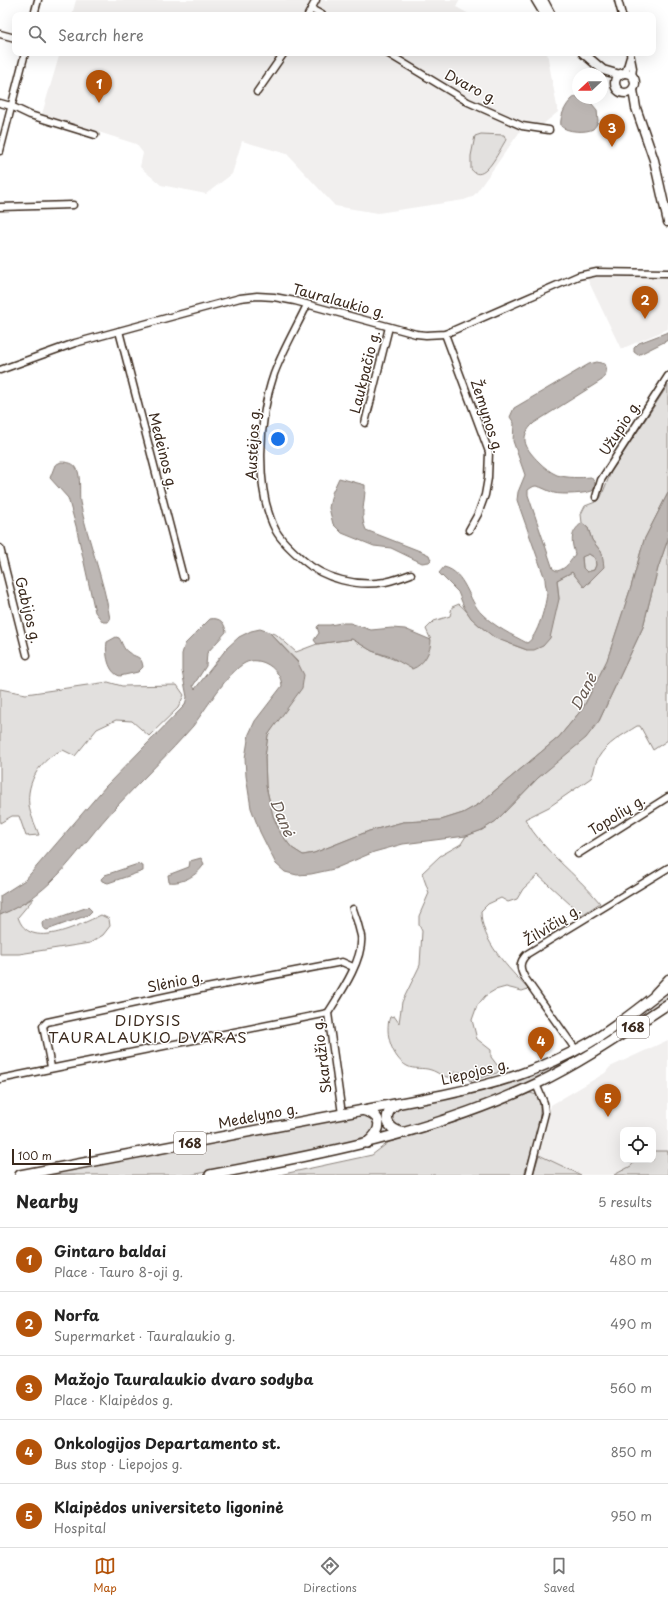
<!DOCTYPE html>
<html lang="en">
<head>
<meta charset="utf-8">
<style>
	:root { --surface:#fff; --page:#f6f6f6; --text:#222; --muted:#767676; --line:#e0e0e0; --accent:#b45309 }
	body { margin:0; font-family:"Playpen Sans",sans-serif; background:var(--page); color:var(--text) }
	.controls { position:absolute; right:12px; bottom:12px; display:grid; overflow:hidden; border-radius:8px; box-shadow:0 4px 16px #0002 }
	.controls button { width:36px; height:36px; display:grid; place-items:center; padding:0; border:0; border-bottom:1px solid var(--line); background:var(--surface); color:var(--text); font:20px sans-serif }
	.compass { position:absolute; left:572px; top:68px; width:36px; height:36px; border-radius:50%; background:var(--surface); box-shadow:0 4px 16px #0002; rotate:248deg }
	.scale { position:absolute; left:12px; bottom:10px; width:79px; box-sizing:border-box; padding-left:4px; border:2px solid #3b2a1e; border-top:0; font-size:11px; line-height:14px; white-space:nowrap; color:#3b2a1e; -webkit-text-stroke:3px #fff; paint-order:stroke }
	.you { position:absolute; left:278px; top:439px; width:14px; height:14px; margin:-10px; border:3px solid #fff; border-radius:50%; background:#1a73e8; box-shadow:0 0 0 6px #1a73e833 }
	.badge { display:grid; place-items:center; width:26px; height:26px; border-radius:50%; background:var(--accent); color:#fff; font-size:13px; font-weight:700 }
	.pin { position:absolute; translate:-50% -33px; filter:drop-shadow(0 1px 2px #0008) }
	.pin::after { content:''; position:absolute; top:21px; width:14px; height:12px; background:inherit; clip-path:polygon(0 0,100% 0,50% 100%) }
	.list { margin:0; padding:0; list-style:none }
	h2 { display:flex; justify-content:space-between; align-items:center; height:52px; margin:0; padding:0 16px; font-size:17px }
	h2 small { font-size:13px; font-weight:400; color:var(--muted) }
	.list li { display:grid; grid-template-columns:26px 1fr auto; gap:12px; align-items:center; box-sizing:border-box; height:64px; padding:0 16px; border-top:1px solid var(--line) }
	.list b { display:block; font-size:15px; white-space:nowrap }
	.list p { margin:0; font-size:13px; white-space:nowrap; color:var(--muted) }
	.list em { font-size:13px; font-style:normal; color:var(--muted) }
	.icon { flex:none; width:22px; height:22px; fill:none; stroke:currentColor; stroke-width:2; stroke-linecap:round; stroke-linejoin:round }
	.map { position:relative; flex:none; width:668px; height:1175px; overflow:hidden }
	.search { position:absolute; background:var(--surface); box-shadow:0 4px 16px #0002; left:12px; right:12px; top:12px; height:44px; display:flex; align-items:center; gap:10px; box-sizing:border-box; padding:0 14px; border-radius:8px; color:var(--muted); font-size:15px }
	.sheet { height:372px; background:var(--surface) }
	nav { display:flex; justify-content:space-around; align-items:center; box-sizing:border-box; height:56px; border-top:1px solid var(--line); background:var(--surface); font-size:11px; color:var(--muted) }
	nav a { display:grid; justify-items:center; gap:2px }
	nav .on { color:var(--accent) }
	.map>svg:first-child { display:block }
	.built { fill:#f1efee }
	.green { fill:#e2e0de; stroke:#8e857e }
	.water { fill:#bcb6b3; stroke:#887e77; fill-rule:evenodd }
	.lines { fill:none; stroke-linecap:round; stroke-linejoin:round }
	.street-casing { stroke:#3b2a1e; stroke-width:9 }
	.secondary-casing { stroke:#3b2a1e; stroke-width:11 }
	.primary-casing { stroke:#3b2a1e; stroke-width:12 }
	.street { stroke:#fff; stroke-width:6 }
	.secondary { stroke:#fff; stroke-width:8 }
	.primary { stroke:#fff; stroke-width:9 }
	.labels { text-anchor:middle; stroke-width:3; stroke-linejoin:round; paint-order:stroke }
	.shield { fill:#fff; stroke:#766a62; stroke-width:1 }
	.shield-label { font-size:13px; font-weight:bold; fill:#3b2a1e }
	.street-label { font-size:14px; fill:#3b2a1e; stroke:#fff }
	.water-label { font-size:15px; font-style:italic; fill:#685b52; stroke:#fff }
	.neighbourhood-label { font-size:15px; letter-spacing:1px; fill:#3b2a1e; stroke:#fff }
</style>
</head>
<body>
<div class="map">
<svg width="668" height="1175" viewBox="0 0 668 1175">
	<rect width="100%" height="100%" fill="#fff"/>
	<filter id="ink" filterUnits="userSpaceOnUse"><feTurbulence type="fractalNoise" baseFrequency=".025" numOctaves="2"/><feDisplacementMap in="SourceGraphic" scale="8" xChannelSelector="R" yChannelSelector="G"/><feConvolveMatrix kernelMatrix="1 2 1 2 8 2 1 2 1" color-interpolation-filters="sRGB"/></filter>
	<g filter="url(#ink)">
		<!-- built -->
		<g class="built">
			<polygon points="76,0 460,0 456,7 471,15 72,15"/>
			<polygon points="60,53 547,53 558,112 542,125 521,130 476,193 472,197 464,200 378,213 335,206 287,154 242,141 232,174 206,194 161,185 140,167 143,153 136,144 42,114"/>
			<polygon points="597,274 668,276 668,329 621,349 586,276"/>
			<polygon points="668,1040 668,1151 653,1151 653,1130 623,1130 623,1160 636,1160 631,1166 614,1175 581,1175 539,1155 551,1105 605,1073 610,1067"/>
		</g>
		<!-- green -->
		<g class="green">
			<path d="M481 134 504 135 506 140C500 148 484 187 471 169V156L475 136Z"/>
			<path d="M668 385V493L644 540 631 587 607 661 583 708 559 737 479 804 463 813 441 820 403 822 369 831 314 853 303 855 292 848 281 834 273 816 266 786 265 757 268 735 277 721 298 662 269 632 277 635 296 652 317 644 352 639 372 651 398 661 431 640 426 629 434 621 450 616 452 607 459 604C467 610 472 620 480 626 494 638 510 644 527 650L559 599 557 580 572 572 576 577 589 584 602 553 592 540 588 528 582 523 581 514 585 506 598 501 601 497 611 472Z"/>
			<path d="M668 539V740L653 750 640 726H637C623 735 607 743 598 758 594 764 595 772 591 778L549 807 525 819C544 853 576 873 600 903L582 915 538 875 523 889 517 899 508 902 501 898 488 904 481 911C481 942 509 968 528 989L522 991 506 987 495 990 485 996 477 1006 472 1020 477 1039 491 1050V1057L500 1069 497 1073 470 1081C465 1075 462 1071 455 1072L451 1077C443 1078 438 1072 431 1070 423 1067 414 1070 407 1066 392 1058 384 1032 390 1017L394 1016 399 1023 402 1002 420 965 422 931 419 925V916L429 893 422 873 440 856 461 844 466 836 482 830 496 821 538 778 599 721 643 627 658 568Z"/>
			<polygon points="589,554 595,558 596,565 594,570 587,572 583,568 582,556"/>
			<path d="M108 682 122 686 177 685 184 695 178 708 149 736 132 721 116 720 97 729 75 756 63 750C41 758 26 782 29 805 30 815 36 826 39 835L26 836 19 816H12L0 823V689L26 694Z"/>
			<path d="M34 898 18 917C29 952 79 925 101 915L109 919 110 926 103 935 90 943 19 954H0V915Z"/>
			<path d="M668 990V1000C615 1034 563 1069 505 1094 473 1108 438 1118 405 1130L394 1127 390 1114 393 1109 501 1086 551 1067Z"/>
			<path d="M530 1093 537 1095C547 1114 530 1155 524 1175H279L372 1155 389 1142 456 1122Z"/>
			<polygon points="363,1114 373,1117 376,1130 367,1138 295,1155 191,1175 40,1175"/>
			<polygon points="653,1151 668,1151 668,1175 614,1175 631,1166 636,1160 653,1160"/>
			<polygon points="539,1155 581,1175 533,1175"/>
		</g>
		<!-- water -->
		<g class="water">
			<path d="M577 96 578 98H587L597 110 598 121C597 124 595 127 593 129 586 133 566 132 561 126 559 116 568 99 577 96Z"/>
			<polygon points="668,332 668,340 638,355 634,352 634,348 639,343"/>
			<path d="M597 362 605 364C608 371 606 374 602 380L534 423C517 438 527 450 539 462 544 467 550 472 557 475 567 478 580 478 591 477L595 483 594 490C588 494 562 495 554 493 548 491 542 487 536 486 533 486 531 488 528 490V495L553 569 557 571C566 569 571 561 575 554 571 541 570 532 582 523L588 528 592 540 602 553 604 567 584 587 572 572 557 580 559 599 550 638 543 646 534 650H527L495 638 480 626 471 618 464 607 458 592 439 573 444 567C466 572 468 601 482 614 495 627 512 635 527 643 537 638 547 603 547 591 546 587 545 583 545 579L517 500 518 492 525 475 513 441 514 423 510 417 514 408 589 364ZM589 554 595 558 596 565 594 570 587 572 583 568 582 557Z"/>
			<path d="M61 462C68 462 74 463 77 469 81 476 79 494 80 502 88 542 104 579 110 619L108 622H103L95 612 76 526 68 498 50 478 55 465Z"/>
			<path d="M339 478 365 485C366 499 359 516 366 530L425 553 429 555 431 560 429 562 422 563 391 548 374 546 342 533 333 524 329 508 332 493Z"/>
			<path d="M668 493V539L658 568 643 627 599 721 586 738 538 778 496 821 482 830 466 836 403 844 374 852 334 869 311 874 297 875 285 872 276 864 260 832 251 808 246 776 245 758 249 734 255 721 282 686C281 669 260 655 245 663 228 672 205 710 193 726 169 754 141 780 116 807 77 848 56 893 0 915V896L25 880 106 786 185 705 187 697 182 671V654L185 644 210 619C220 617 225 623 226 632L207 653 206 666 193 686 195 689 227 648 239 637 251 631 260 629 269 632 298 663 304 675 302 688 268 735 265 757 266 786 273 816 281 834 292 848 303 855 314 853 369 831 403 822 441 820 463 813 479 804 559 737 583 708 607 660 631 587 644 540Z"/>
			<path d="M341 623H350L371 630 392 628 405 629 431 640C431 651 424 665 412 669L391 657 372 651 352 639 317 644 314 640 319 633 317 627 319 625H330Z"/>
			<path d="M116 637 119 638C122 642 123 649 128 652 135 658 142 655 143 667L138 672 120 676C108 673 105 653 107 642Z"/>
			<path d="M201 858 204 864C198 875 182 884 169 882L168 875 189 867 190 861Z"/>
			<polygon points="138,864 143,866 143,871 108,883 102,881 101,879 105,875"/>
			<polygon points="88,907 92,911 88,915 47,930 43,928 42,924 43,921 57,918"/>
		</g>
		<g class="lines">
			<!-- street casing -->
			<g class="street-casing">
				<g id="street">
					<polyline points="618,0 622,15"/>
					<polyline points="311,9 322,15"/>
					<polyline points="34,15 38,0"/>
					<polyline points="308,15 316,0"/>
					<polyline points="0,34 15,38"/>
					<polyline points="387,53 468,102 522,126 549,130"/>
					<polyline points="630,53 633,68 632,76"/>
					<polyline points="625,74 630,57"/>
					<polyline points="257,92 284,53"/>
					<polyline points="0,103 11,106 30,115 95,135"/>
					<polyline points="0,151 25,53"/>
					<polyline points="0,207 73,205"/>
					<path d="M307 305C296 328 283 350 274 374 259 417 254 489 276 531 282 542 294 552 303 560 324 579 357 587 385 582 394 580 403 577 411 574"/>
					<polyline points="119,331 183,577"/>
					<polyline points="445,334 489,452 488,478 485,495 478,514 469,530"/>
					<polyline points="0,370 75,343 240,298 257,296 274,297 295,301 416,334 426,335 445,334 578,276 597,272 668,273"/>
					<polyline points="365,423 389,327"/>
					<polyline points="596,497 601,480 668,376"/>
					<polyline points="0,548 27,655"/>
					<polyline points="578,854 668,797"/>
					<polyline points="654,993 668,978"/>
					<path d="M576 1050 525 978C519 968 519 962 527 954L668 868"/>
					<polyline points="51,1067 43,1026 47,1022 201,989 342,962 353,967"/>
					<polyline points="0,1079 328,1013"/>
					<path d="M342 1114 328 1013C340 994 364 959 361 936 359 927 356 917 353 909"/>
					<polyline points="529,1175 545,1113 544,1103 536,1084"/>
				</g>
			</g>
			<!-- secondary casing -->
			<g class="secondary-casing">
				<g id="secondary">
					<polyline points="536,0 545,15"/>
					<polyline points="543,0 551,15"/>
					<polyline points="583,53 603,70 620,75"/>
					<circle cx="625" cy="83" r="10"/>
					<polyline points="633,90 636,108 654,160 668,222"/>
				</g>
			</g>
			<!-- primary casing -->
			<g class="primary-casing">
				<g id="primary">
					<path d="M397 1104C380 1115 387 1130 405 1133"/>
					<path d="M362 1110C384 1115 383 1130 367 1143"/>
					<path d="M20 1175 443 1095C495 1084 543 1070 589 1043 617 1027 642 1005 668 986"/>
					<path d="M210 1175C322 1154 432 1133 536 1084 582 1062 625 1032 668 1004"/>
				</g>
			</g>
			<!-- street -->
			<use href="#street" class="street"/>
			<!-- secondary -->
			<use href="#secondary" class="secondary"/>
			<!-- primary -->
			<use href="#primary" class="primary"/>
		</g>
	</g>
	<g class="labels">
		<!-- shield labels -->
		<g class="shield">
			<rect x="617" y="1016" width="32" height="22" rx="3"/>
			<rect x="174" y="1132" width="32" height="22" rx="3"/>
		</g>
		<g class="shield-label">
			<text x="633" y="1032">168</text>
			<text x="190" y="1148">168</text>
		</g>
		<!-- street labels -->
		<g class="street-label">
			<text transform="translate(471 87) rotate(28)" y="5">Dvaro g.</text>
			<text transform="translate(339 301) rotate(15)" y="5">Tauralaukio g.</text>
			<text transform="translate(365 372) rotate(-76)" y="5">Laukpačio g.</text>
			<text transform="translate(487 416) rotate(72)" y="5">Žemynos g.</text>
			<text transform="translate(620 428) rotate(-57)" y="5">Užupio g.</text>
			<text transform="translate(253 444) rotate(-87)" y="5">Austėjos g.</text>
			<text transform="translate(163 451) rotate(76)" y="5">Medeinos g.</text>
			<text transform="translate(28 610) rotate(76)" y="5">Gabijos g.</text>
			<text transform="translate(617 815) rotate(-32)" y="5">Topolių g.</text>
			<text transform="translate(552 925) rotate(-32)" y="5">Žilvičių g.</text>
			<text transform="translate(175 982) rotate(-12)" y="5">Slėnio g.</text>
			<text transform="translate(322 1056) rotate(-97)" y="5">Skardžio g.</text>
			<text transform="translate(475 1072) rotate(-14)" y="5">Liepojos g.</text>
			<text transform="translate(258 1116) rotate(-11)" y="5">Medelyno g.</text>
		</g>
		<!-- water labels -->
		<g class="water-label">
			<text transform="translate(584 692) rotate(-63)" y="5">Danė</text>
			<text transform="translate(282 818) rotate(67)" y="5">Danė</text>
		</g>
		<!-- neighbourhood labels -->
		<g class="neighbourhood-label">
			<text x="148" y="1026">DIDYSIS<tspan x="148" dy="17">TAURALAUKIO DVARAS</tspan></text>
		</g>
	</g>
</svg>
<div class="controls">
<button><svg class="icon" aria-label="locate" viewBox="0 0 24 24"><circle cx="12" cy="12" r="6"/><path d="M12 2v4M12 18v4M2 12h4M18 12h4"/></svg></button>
</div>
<svg class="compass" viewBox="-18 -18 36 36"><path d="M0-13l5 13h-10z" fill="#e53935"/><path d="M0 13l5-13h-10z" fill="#767676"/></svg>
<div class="scale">100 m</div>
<div class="you"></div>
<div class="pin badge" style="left:99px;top:103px">1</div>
<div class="pin badge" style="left:645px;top:319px">2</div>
<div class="pin badge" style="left:612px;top:147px">3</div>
<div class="pin badge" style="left:541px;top:1060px">4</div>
<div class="pin badge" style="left:608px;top:1117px">5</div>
<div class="search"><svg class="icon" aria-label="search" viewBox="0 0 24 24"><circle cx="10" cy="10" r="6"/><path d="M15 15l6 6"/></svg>Search here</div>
</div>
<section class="sheet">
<h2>Nearby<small>5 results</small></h2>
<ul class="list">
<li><span class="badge">1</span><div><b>Gintaro baldai</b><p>Place · Tauro 8-oji g.</p></div><em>480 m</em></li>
<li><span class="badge">2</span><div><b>Norfa</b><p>Supermarket · Tauralaukio g.</p></div><em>490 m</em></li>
<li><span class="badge">3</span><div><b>Mažojo Tauralaukio dvaro sodyba</b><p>Place · Klaipėdos g.</p></div><em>560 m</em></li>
<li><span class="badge">4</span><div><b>Onkologijos Departamento st.</b><p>Bus stop · Liepojos g.</p></div><em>850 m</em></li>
<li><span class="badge">5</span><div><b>Klaipėdos universiteto ligoninė</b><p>Hospital</p></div><em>950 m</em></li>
</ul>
</section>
<nav>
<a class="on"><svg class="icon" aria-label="map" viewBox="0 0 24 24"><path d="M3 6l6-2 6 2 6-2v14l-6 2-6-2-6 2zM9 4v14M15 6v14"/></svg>Map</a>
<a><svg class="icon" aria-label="directions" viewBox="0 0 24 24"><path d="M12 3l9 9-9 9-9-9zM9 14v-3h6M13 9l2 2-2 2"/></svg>Directions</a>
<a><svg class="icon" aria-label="saved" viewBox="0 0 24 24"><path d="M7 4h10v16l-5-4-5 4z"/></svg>Saved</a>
</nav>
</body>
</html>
